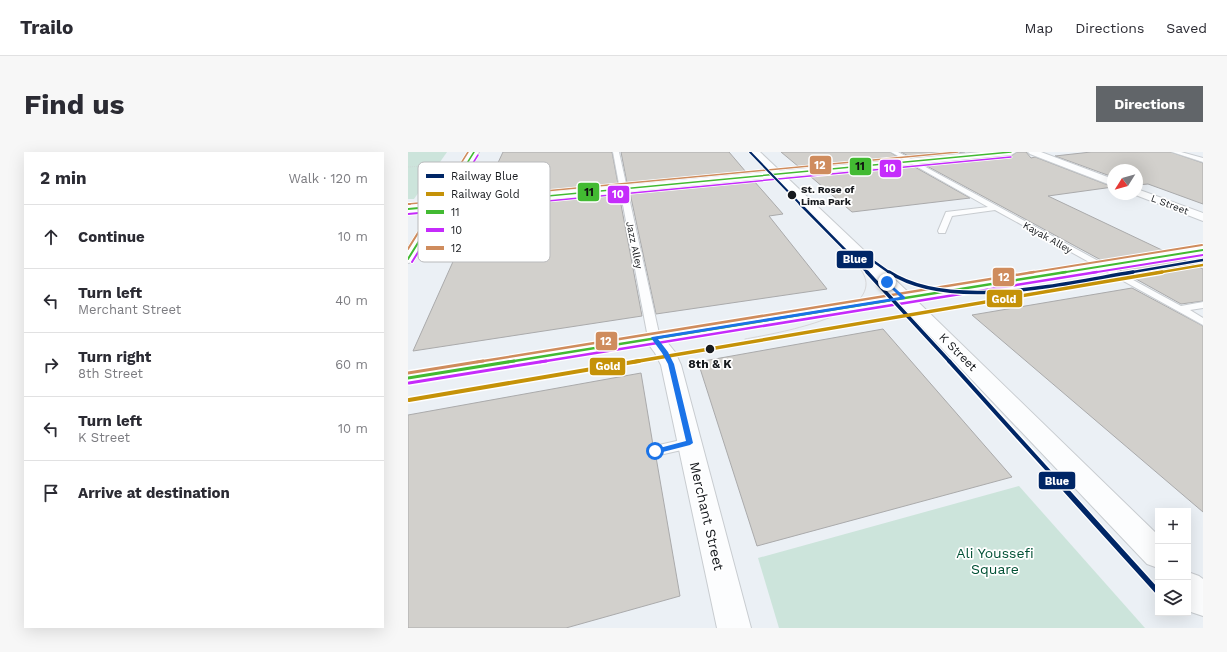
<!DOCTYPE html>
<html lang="en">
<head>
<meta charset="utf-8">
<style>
	:root { --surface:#fff; --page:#f7f7f7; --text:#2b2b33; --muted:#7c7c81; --line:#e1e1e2; --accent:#616569 }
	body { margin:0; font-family:"Work Sans",sans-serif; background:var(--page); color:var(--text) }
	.controls { position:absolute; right:12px; bottom:12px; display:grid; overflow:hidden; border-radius:0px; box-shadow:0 4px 16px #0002 }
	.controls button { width:36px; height:36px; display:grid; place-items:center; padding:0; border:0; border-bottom:1px solid var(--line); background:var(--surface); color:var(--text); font:20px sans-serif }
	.compass { position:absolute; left:699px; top:12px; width:36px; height:36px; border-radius:50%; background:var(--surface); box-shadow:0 4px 16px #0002; rotate:233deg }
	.stop { position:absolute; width:12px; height:12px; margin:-9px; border:3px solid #1a73e8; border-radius:50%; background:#fff }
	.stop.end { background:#1a73e8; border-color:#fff; box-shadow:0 1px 4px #0008 }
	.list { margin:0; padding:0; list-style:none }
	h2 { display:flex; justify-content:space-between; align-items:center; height:52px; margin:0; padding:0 16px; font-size:17px }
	h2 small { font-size:13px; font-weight:400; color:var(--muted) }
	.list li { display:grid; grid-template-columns:26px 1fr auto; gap:12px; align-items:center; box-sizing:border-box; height:64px; padding:0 16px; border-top:1px solid var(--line) }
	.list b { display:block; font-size:15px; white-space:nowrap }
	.list p { margin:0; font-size:13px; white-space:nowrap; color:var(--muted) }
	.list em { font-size:13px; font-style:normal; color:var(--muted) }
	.icon { flex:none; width:22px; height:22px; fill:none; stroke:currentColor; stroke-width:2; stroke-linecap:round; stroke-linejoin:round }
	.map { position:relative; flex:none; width:795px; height:476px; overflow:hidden; border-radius:0px }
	header { display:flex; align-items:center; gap:24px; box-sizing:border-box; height:56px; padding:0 20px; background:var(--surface); border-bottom:1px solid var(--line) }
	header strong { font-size:19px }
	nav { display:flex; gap:22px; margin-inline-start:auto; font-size:14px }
	.intro { display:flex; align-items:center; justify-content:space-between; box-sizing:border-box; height:96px; padding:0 24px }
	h1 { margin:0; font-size:28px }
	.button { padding:10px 18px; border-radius:0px; background:var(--accent); color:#fff; font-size:14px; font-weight:700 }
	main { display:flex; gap:24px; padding:0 24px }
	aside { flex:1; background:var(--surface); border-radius:0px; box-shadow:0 4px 16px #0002 }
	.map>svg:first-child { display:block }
	.green { fill:#cce4db }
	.building { fill:#d2d0cc; stroke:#aaaaab }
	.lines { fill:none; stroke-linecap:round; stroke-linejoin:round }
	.lane-casing { stroke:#c8ccd0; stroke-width:2 }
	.street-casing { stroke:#c8ccd0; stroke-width:2 }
	.secondary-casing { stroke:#c8ccd0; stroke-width:2 }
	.primary-casing { stroke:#c8ccd0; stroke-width:2 }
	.path { stroke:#cdcfd2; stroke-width:1; stroke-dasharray:0.5 1.5; stroke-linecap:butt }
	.lane { fill:#fcfdfe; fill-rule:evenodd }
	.street { fill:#fcfdfe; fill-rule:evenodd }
	.secondary { fill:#fcfdfe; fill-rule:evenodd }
	.primary { fill:#fcfdfe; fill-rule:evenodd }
	.tram { stroke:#d6d6d8; stroke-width:1 }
	.bus-1-far3-casing { stroke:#fff; stroke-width:3 }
	.bus-1-far2-casing { stroke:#fff; stroke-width:4 }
	.bus-1-far1-casing { stroke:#fff; stroke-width:5 }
	.bus-1-casing { stroke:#fff; stroke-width:6 }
	.bus-2-far3-casing { stroke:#fff; stroke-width:3 }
	.bus-2-far2-casing { stroke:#fff; stroke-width:4 }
	.bus-2-far1-casing { stroke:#fff; stroke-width:5 }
	.bus-2-casing { stroke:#fff; stroke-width:6 }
	.bus-3-far3-casing { stroke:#fff; stroke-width:3 }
	.bus-3-far2-casing { stroke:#fff; stroke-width:4 }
	.bus-3-far1-casing { stroke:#fff; stroke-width:5 }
	.bus-3-casing { stroke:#fff; stroke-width:6 }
	.bus-1-far3 { stroke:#42ba32; stroke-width:1.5 }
	.bus-1-far2 { stroke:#42ba32; stroke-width:2 }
	.bus-1-far1 { stroke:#42ba32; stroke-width:2.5 }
	.bus-1 { stroke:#42ba32; stroke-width:3 }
	.bus-2-far3 { stroke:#c52bfb; stroke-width:1.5 }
	.bus-2-far2 { stroke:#c52bfb; stroke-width:2 }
	.bus-2-far1 { stroke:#c52bfb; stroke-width:2.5 }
	.bus-2 { stroke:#c52bfb; stroke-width:3 }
	.bus-3-far3 { stroke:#cf8c5d; stroke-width:1.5 }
	.bus-3-far2 { stroke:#cf8c5d; stroke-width:2 }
	.bus-3-far1 { stroke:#cf8c5d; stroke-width:2.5 }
	.bus-3 { stroke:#cf8c5d; stroke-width:3 }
	.rail-1-far4-casing { stroke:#fff; stroke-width:3.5 }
	.rail-1-far3-casing { stroke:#fff; stroke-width:4.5 }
	.rail-1-far2-casing { stroke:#fff; stroke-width:6 }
	.rail-1-far1-casing { stroke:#fff; stroke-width:7 }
	.rail-1-casing { stroke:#fff; stroke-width:8 }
	.rail-2-far2-casing { stroke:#fff; stroke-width:4.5 }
	.rail-2-far1-casing { stroke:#fff; stroke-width:6 }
	.rail-2-casing { stroke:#fff; stroke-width:7 }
	.rail-1-far4 { stroke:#002666; stroke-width:2 }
	.rail-1-far3 { stroke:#002666; stroke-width:2.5 }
	.rail-1-far2 { stroke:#002666; stroke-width:3.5 }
	.rail-1-far1 { stroke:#002666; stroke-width:4 }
	.rail-1 { stroke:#002666; stroke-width:5.5 }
	.rail-2-far2 { stroke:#c59208; stroke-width:2.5 }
	.rail-2-far1 { stroke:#c59208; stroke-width:3.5 }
	.rail-2 { stroke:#c59208; stroke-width:4 }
	.route { fill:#1a73e8 }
	.stop-dot { fill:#171a1e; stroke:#fff; stroke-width:1.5 }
	.labels { text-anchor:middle; stroke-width:3.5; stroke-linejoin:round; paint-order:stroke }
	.far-stop-label { font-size:10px; font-weight:bold; fill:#171a1e; stroke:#fff; text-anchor:start }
	.far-street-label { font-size:10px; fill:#171a1e; stroke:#fff }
	.street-label { font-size:12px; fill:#171a1e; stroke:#fff }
	.stop-label { font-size:12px; font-weight:bold; fill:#171a1e; stroke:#fff }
	.near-street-label { font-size:14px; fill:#171a1e; stroke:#fff }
	.near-park-label { font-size:14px; fill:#015035; stroke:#fff }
	.key { fill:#fff; stroke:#b9babc; stroke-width:1 }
	.key-label { font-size:11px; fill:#171a1e }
	.line-badge { stroke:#fff; stroke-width:1.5 }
	.badge-label { font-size:11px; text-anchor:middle; font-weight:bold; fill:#fff }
	.pale-badge-label { font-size:11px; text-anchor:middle; font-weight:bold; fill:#111 }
</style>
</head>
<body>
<header>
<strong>Trailo</strong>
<nav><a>Map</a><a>Directions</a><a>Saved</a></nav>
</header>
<div class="intro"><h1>Find us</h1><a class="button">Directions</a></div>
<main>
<aside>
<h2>2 min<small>Walk · 120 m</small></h2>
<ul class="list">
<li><svg class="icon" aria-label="ahead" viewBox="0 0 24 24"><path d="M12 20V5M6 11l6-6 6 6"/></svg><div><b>Continue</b></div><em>10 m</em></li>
<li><svg class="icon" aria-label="left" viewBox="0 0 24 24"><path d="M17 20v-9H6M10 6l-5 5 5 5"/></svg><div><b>Turn left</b><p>Merchant Street</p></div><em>40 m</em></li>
<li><svg class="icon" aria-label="right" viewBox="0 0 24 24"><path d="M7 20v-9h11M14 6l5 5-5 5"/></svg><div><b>Turn right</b><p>8th Street</p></div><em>60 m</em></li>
<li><svg class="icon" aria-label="left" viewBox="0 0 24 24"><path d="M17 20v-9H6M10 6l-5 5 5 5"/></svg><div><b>Turn left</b><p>K Street</p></div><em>10 m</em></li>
<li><svg class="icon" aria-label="arrive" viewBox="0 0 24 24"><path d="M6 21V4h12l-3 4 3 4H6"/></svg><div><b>Arrive at destination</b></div></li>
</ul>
</aside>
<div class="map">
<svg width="795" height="476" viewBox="0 0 795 476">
	<rect width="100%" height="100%" fill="#ebf0f5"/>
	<!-- green -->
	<g class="green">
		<polygon points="0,0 39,0 6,47 0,47"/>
		<polygon points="611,334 737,476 371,476 350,406"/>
	</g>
	<!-- building -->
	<g class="building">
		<polygon points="95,0 204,0 210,32 74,45"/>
		<polygon points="213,0 321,0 338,20 219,31"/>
		<polygon points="373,0 482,0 491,6 391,15"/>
		<polygon points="493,0 557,0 502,5"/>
		<polygon points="609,0 618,0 623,6 627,5 705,35 640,44 756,99 693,108 517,13 603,4"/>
		<polygon points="683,0 763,0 795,11 795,52 740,32 729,33 729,18 705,18 705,25 647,4"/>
		<polygon points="505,14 562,46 444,60 402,24"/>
		<polygon points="346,29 375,62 361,64 419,137 248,162 222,41"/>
		<polygon points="211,42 234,164 5,199 69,56"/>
		<polygon points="774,107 795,117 795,149 773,152 710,117"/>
		<polygon points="724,136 795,174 795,360 564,163"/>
		<polygon points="475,177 604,325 349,394 290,210"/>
		<polygon points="233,221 245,293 241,294 239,300 242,304 248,305 272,444 158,476 0,476 0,263"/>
	</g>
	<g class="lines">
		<!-- lane casing -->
		<g class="lane-casing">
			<g id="lane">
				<polygon points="205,0 211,0 252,186 250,188 242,188 240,186"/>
				<polygon points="483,0 490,0 773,154 795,150 795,156 782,158 795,166 795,173 587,58 544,64 537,81 531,81 530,79 538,60 580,55"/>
				<polygon points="764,0 773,0 795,6 795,10"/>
				<polygon points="282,286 287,287 289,291 287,295 247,304 242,303 240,299 242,295"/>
			</g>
		</g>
		<!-- street casing -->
		<g class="street-casing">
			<g id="street">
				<polygon points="342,0 352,0 500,140 795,94 795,102 509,149 750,383 750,416 739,412 492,152 259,190 267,200 273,213 343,476 309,476 253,213 247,201 241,193 0,232 0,220 483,143"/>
				<polygon points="780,420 791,424 795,427 795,464 783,460 780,456"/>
			</g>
		</g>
		<!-- secondary casing -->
		<g class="secondary-casing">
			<g id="secondary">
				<polygon points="573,0 608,0 603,3 0,61 0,53"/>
				<polygon points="620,0 633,0 705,27 705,34 622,2"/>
				<polygon points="729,37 795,61 795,69 725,42 729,42"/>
			</g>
		</g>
		<!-- primary casing -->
		<g class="primary-casing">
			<polygon id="primary" points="61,0 71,0 7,107 5,110 0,111 0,95"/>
		</g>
		<!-- path -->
		<polyline class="path" points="0,15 31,13"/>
		<!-- lane -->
		<use href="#lane" class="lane"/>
		<!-- street -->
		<use href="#street" class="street"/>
		<!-- secondary -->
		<use href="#secondary" class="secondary"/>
		<!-- primary -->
		<use href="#primary" class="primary"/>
		<!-- tram -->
		<path class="tram" d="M337 187C364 182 456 167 458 133 459 120 443 106 435 97"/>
		<!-- bus-1-far3 casing -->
		<g class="bus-1-far3-casing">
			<g id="bus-1-far3">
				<polyline points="33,53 66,0"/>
				<polyline points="44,53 603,0"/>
			</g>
		</g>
		<!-- bus-1-far2 casing -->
		<g class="bus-1-far2-casing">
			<g id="bus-1-far2">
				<polyline points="0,57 55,52"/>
				<polyline points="0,107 34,52"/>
				<polyline points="652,121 795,98"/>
			</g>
		</g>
		<!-- bus-1-far1 casing -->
		<g class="bus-1-far1-casing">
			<polyline id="bus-1-far1" points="100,210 658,120"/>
		</g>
		<!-- bus-1 casing -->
		<g class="bus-1-casing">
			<polyline id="bus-1" points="0,226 106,209"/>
		</g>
		<!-- bus-2-far3 casing -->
		<g class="bus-2-far3-casing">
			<g id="bus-2-far3">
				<polyline points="39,53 70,3"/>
				<polyline points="97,53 603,5"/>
			</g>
		</g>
		<!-- bus-2-far2 casing -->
		<g class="bus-2-far2-casing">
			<g id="bus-2-far2">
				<polyline points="0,62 107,52"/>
				<polyline points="4,110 40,52"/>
				<polyline points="683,121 795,103"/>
			</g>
		</g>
		<!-- bus-2-far1 casing -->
		<g class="bus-2-far1-casing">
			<polyline id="bus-2-far1" points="132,210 689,120"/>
		</g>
		<!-- bus-2 casing -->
		<g class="bus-2-casing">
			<polyline id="bus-2" points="1,231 138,209"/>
		</g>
		<!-- bus-3-far3 casing -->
		<g class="bus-3-far3-casing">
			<g id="bus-3-far3">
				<polyline points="0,52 550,0"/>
				<polyline points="27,53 60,0"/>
			</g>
		</g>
		<!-- bus-3-far2 casing -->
		<g class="bus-3-far2-casing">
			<g id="bus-3-far2">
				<polyline points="0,52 2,52"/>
				<polyline points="0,97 28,52"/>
				<polyline points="620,121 794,93"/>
			</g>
		</g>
		<!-- bus-3-far1 casing -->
		<g class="bus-3-far1-casing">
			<polyline id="bus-3-far1" points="69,210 626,120"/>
		</g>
		<!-- bus-3 casing -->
		<g class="bus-3-casing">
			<polyline id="bus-3" points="0,221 75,209"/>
		</g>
		<!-- bus-1-far3 -->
		<use href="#bus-1-far3" class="bus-1-far3"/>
		<!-- bus-1-far2 -->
		<use href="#bus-1-far2" class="bus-1-far2"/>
		<!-- bus-1-far1 -->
		<use href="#bus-1-far1" class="bus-1-far1"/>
		<!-- bus-1 -->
		<use href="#bus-1" class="bus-1"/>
		<!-- bus-2-far3 -->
		<use href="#bus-2-far3" class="bus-2-far3"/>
		<!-- bus-2-far2 -->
		<use href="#bus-2-far2" class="bus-2-far2"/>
		<!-- bus-2-far1 -->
		<use href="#bus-2-far1" class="bus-2-far1"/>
		<!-- bus-2 -->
		<use href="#bus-2" class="bus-2"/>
		<!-- bus-3-far3 -->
		<use href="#bus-3-far3" class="bus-3-far3"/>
		<!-- bus-3-far2 -->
		<use href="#bus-3-far2" class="bus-3-far2"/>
		<!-- bus-3-far1 -->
		<use href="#bus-3-far1" class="bus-3-far1"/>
		<!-- bus-3 -->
		<use href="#bus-3" class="bus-3"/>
		<!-- rail-1-far4 casing -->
		<g class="rail-1-far4-casing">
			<polyline id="rail-1-far4" points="342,0 393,53"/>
		</g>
		<!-- rail-1-far3 casing -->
		<g class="rail-1-far3-casing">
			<g id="rail-1-far3">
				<polyline points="392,52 460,121"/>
				<polyline points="461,106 482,121"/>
				<polyline points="719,121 795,108"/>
			</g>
		</g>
		<!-- rail-1-far2 casing -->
		<g class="rail-1-far2-casing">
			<g id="rail-1-far2">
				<polyline points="459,120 542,210"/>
				<path d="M481 120C542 160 657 131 725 120"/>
			</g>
		</g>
		<!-- rail-1-far1 casing -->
		<g class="rail-1-far1-casing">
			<polyline id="rail-1-far1" points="541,209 647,326"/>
		</g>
		<!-- rail-1 casing -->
		<g class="rail-1-casing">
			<polyline id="rail-1" points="646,325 750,440"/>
		</g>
		<!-- rail-2-far2 casing -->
		<g class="rail-2-far2-casing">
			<polyline id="rail-2-far2" points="748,121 795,113"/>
		</g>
		<!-- rail-2-far1 casing -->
		<g class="rail-2-far1-casing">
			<polyline id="rail-2-far1" points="225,210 754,120"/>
		</g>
		<!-- rail-2 casing -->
		<g class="rail-2-casing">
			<polyline id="rail-2" points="1,248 231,209"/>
		</g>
		<!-- rail-1-far4 -->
		<use href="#rail-1-far4" class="rail-1-far4"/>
		<!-- rail-1-far3 -->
		<use href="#rail-1-far3" class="rail-1-far3"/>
		<!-- rail-1-far2 -->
		<use href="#rail-1-far2" class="rail-1-far2"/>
		<!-- rail-1-far1 -->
		<use href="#rail-1-far1" class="rail-1-far1"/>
		<!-- rail-1 -->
		<use href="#rail-1" class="rail-1"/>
		<!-- rail-2-far2 -->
		<use href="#rail-2-far2" class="rail-2-far2"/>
		<!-- rail-2-far1 -->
		<use href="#rail-2-far1" class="rail-2-far1"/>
		<!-- rail-2 -->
		<use href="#rail-2" class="rail-2"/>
	</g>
	<!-- route -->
	<polygon class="route" points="479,129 497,145 497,147 250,187 260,200 266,212 285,291 282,293 247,302 244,301 244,298 278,289 260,212 254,201 243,186 244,185 492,145 478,131"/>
	<!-- markers -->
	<g class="stop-dot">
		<circle cx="384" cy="43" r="5"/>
		<circle cx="302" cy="197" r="5"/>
	</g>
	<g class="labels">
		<!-- far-stop labels -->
		<g class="far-stop-label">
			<text x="393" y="41">St. Rose of<tspan x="393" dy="12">Lima Park</tspan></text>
		</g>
		<!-- far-street labels -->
		<g class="far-street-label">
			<text transform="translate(762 52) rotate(21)" y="4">L Street</text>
			<text transform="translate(640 85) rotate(29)" y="4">Kayak Alley</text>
			<text transform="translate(227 93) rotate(78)" y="4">Jazz Alley</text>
		</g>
		<!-- street labels -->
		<g class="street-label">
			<text transform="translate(550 200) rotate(45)" y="4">K Street</text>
		</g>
		<!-- stop labels -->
		<g class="stop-label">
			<text x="302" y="216">8th &amp; K</text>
		</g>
		<!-- near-street labels -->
		<g class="near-street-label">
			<text transform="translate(299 364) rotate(77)" y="5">Merchant Street</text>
		</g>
		<!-- near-park labels -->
		<g class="near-park-label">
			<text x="587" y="406">Ali Youssefi<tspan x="587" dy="16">Square</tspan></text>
		</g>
	</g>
	<!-- legend -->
	<rect x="10" y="10" width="132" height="100" rx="6" class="key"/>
	<rect x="18" y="22" width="18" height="4" fill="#002666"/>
	<rect x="18" y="40" width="18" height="4" fill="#c59208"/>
	<rect x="18" y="58" width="18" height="4" fill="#42ba32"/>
	<rect x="18" y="76" width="18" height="4" fill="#c52bfb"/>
	<rect x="18" y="94" width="18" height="4" fill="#cf8c5d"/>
	<g class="key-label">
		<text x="43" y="28">Railway Blue</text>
		<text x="43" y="46">Railway Gold</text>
		<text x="43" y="64">11</text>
		<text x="43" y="82">10</text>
		<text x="43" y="100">12</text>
	</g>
	<g class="line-badge">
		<rect x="401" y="3" width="23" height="20" rx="4" fill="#cf8c5d"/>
		<rect x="441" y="5" width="23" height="19" rx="4" fill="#42ba32"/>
		<rect x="471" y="7" width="23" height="19" rx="4" fill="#c52bfb"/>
		<rect x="169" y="30" width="23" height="20" rx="4" fill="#42ba32"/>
		<rect x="199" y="33" width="23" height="19" rx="4" fill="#c52bfb"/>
		<rect x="428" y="98" width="38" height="19" rx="4" fill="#002666"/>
		<rect x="584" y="115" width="23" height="20" rx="4" fill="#cf8c5d"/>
		<rect x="578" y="137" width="37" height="19" rx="4" fill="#c59208"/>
		<rect x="187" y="179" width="23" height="20" rx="4" fill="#cf8c5d"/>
		<rect x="181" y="205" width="37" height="19" rx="4" fill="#c59208"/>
		<rect x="630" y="319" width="38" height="19" rx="4" fill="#002666"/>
	</g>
	<g class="badge-label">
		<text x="412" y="17">12</text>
		<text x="482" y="20">10</text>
		<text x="210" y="46">10</text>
		<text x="447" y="111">Blue</text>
		<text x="596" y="129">12</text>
		<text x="596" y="151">Gold</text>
		<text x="198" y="193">12</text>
		<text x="200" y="218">Gold</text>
		<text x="649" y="333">Blue</text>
	</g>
	<g class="pale-badge-label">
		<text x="452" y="18">11</text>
		<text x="181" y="44">11</text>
	</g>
</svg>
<div class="controls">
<button>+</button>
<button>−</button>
<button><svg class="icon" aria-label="layers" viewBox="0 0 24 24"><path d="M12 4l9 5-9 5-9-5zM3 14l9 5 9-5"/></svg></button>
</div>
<svg class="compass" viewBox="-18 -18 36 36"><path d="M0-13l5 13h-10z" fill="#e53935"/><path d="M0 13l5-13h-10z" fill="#7c7c81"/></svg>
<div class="stop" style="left:247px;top:299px"></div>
<div class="stop end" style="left:479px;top:130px"></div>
</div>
</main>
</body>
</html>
